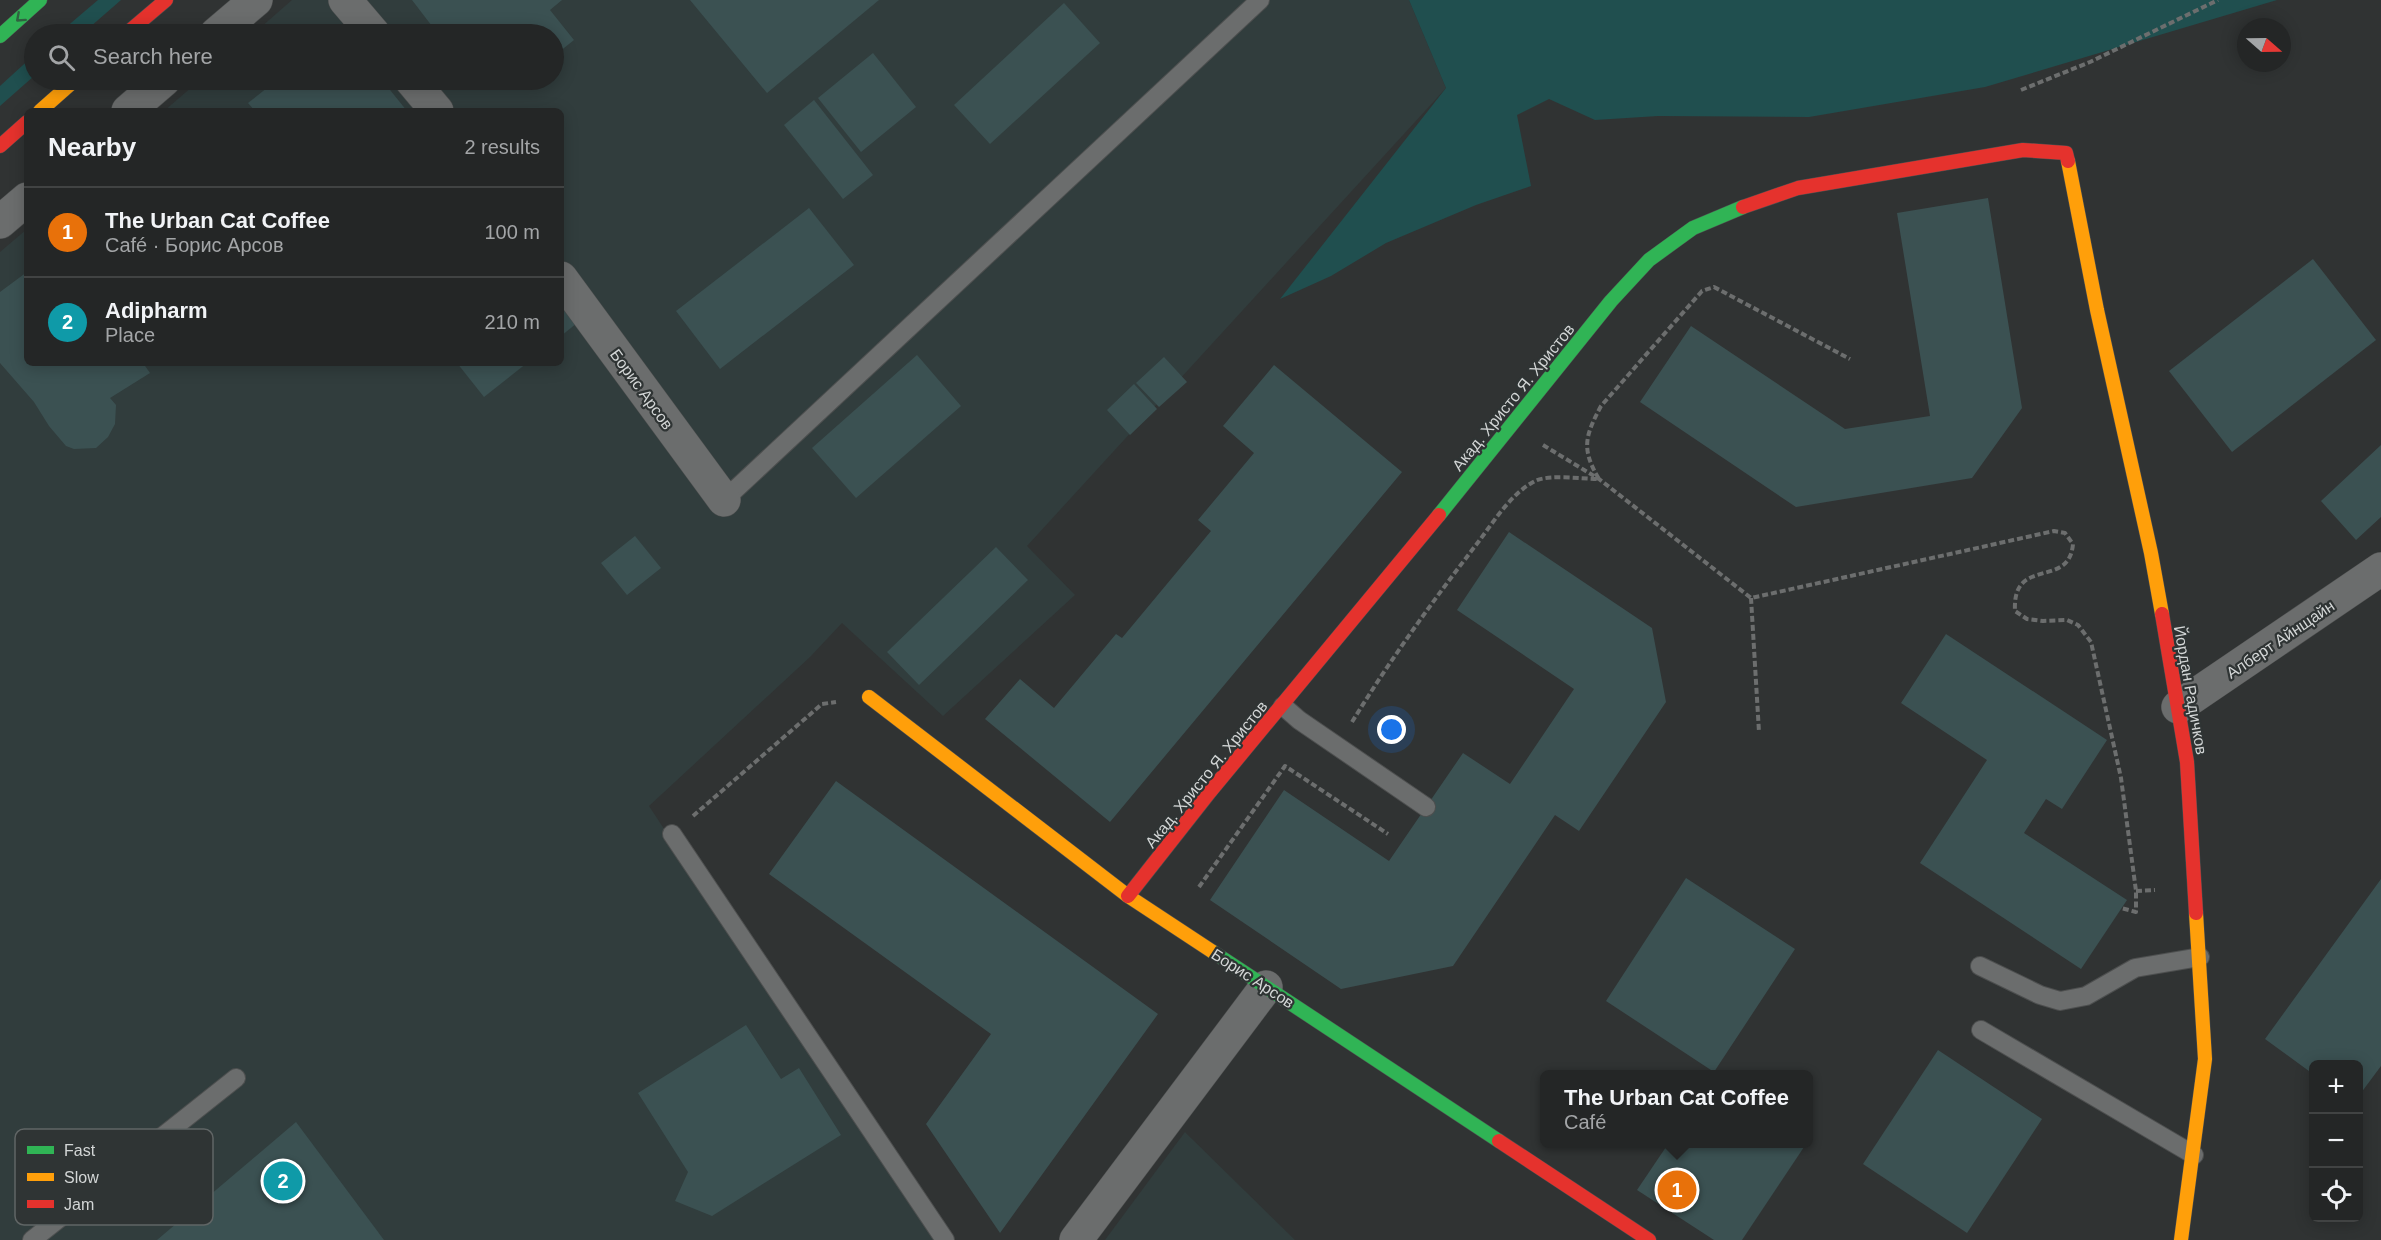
<!DOCTYPE html>
<html lang="en">
<head>
<meta charset="utf-8">
<style>
	:root { --surface:#242626; --page:#2c2e2e; --text:#f1f3f6; --muted:#a3a5a7; --line:#414343; --accent:#1a73e8 }
	body { margin:0; font-family:Arial,sans-serif; background:var(--page); color:var(--text) }
	.controls { position:absolute; right:18px; bottom:18px; display:grid; overflow:hidden; border-radius:9px; box-shadow:0 3px 15px #0003 }
	.controls button { width:54px; height:54px; display:grid; place-items:center; padding:0; border:0; border-bottom:2px solid var(--line); background:var(--surface); color:var(--text); font:30px sans-serif }
	.compass { position:absolute; left:2237px; top:18px; width:54px; height:54px; border-radius:50%; background:var(--surface); box-shadow:0 3px 15px #0003; rotate:110deg }
	.you { position:absolute; left:1392px; top:730px; width:21px; height:21px; margin:-15px; border:4px solid #fff; border-radius:50%; background:#1a73e8; box-shadow:0 0 0 9px #1a73e833 }
	.badge { display:grid; place-items:center; width:39px; height:39px; border-radius:50%; background:var(--accent); color:#fff; font-size:20px; font-weight:700 }
	.pin { position:absolute; translate:-50% -50%; border:3px solid #fff; box-shadow:0 2px 6px #0006 }
	.popup { position:absolute; left:1540px; top:1070px; width:273px; height:78px; box-sizing:border-box; display:grid; place-content:center; border-radius:9px; background:var(--surface); filter:drop-shadow(0 2px 4px #0005); font-size:20px; white-space:nowrap; color:var(--muted) }
	.popup b { font-size:22px; color:var(--text) }
	.popup::after { content:''; position:absolute; left:50%; top:100%; margin-left:-12px; border:12px solid transparent; border-top-color:var(--surface) }
	.list { margin:0; padding:0; list-style:none }
	h2 { display:flex; justify-content:space-between; align-items:center; height:78px; margin:0; padding:0 24px; font-size:26px }
	h2 small { font-size:20px; font-weight:400; color:var(--muted) }
	.list li { display:grid; grid-template-columns:39px 1fr auto; gap:18px; align-items:center; box-sizing:border-box; height:90px; padding:0 24px; border-top:2px solid var(--line) }
	.list b { display:block; font-size:22px; white-space:nowrap }
	.list p { margin:0; font-size:20px; white-space:nowrap; color:var(--muted) }
	.list em { font-size:20px; font-style:normal; color:var(--muted) }
	.icon { flex:none; width:33px; height:33px; fill:none; stroke:currentColor; stroke-width:2; stroke-linecap:round; stroke-linejoin:round }
	.map { position:relative; flex:none; width:2381px; height:1240px; overflow:hidden }
	.search { position:absolute; background:var(--surface); box-shadow:0 3px 15px #0003; left:24px; top:24px; width:540px; height:66px; display:flex; align-items:center; gap:15px; box-sizing:border-box; padding:0 21px; border-radius:33px; color:var(--muted); font-size:22px }
	.panel { position:absolute; background:var(--surface); box-shadow:0 3px 15px #0003; left:24px; top:108px; width:540px; height:258px; border-radius:9px }
	.map>svg:first-child { display:block }
	.built { fill:#313d3d }
	.green { fill:#204f4f }
	.building { fill:#3b5152 }
	.lines { fill:none; stroke-linecap:round; stroke-linejoin:round }
	.lane-casing { stroke:#4d4f4f; stroke-width:20 }
	.street-casing { stroke:#4d4f4f; stroke-width:34 }
	.fast-casing { stroke:#4d4f4f; stroke-width:15 }
	.slow-casing { stroke:#4d4f4f; stroke-width:15 }
	.jam-casing { stroke:#4d4f4f; stroke-width:15 }
	.path { stroke:#6c6e6e; stroke-width:4; stroke-dasharray:6 3; stroke-linecap:butt }
	.lane { stroke:#6b6d6d; stroke-width:18 }
	.street { stroke:#6b6d6d; stroke-width:33 }
	.fast { stroke:#30b455; stroke-width:14 }
	.slow { stroke:#ff9f0a; stroke-width:14 }
	.jam { stroke:#e5322d; stroke-width:14 }
	.oneway { stroke:#2f6140 }
	.labels { text-anchor:middle; stroke-width:4.5; stroke-linejoin:round; paint-order:stroke }
	.street-label { font-size:16px; fill:#d3d6d6; stroke:#2f3434 }
	.key { fill:#2f3434; stroke:#606565; stroke-width:1.5 }
	.key-label { font-size:16px; fill:#d3d6d6 }
</style>
</head>
<body>
<div class="map">
<svg width="2381" height="1240" viewBox="0 0 2381 1240">
	<rect width="100%" height="100%" fill="#303333"/>
	<!-- built -->
	<g class="built">
		<polygon points="292,0 1409,0 1446,88 1027,546 1075,595 943,716 842,623 810,657 649,806 934,1240 0,1240 0,252 27,229 27,363 561,363 561,111 164,111 200,80 554,80 554,34 253,34"/>
		<polygon points="1185,1132 1191,1138 1295,1240 1105,1240"/>
	</g>
	<!-- green -->
	<g class="green">
		<polygon points="98,0 121,0 82,34 58,34"/>
		<polygon points="1409,0 2277,0 1985,87 1809,117 1658,116 1595,120 1549,99 1517,115 1531,186 1476,205 1386,243 1331,276 1280,299 1446,88"/>
		<polygon points="34,55 34,76 0,106 0,86"/>
	</g>
	<!-- building -->
	<g class="building">
		<polygon points="412,0 562,0 550,10 574,40 554,56 554,34 438,34"/>
		<polygon points="690,0 879,0 767,93"/>
		<polygon points="1064,3 1100,43 990,144 954,105"/>
		<polygon points="873,53 916,107 861,152 818,98"/>
		<polygon points="277,80 382,80 407,111 255,111 248,103"/>
		<polygon points="814,100 873,175 843,199 784,125"/>
		<polygon points="1988,198 2022,408 1972,478 1796,507 1640,402 1691,326 1845,429 1930,416 1897,213"/>
		<polygon points="809,208 854,265 720,369 676,311"/>
		<polygon points="2313,259 2376,340 2232,452 2169,371"/>
		<polygon points="27,272 27,363 143,363 150,373 110,398 116,405 115,424 108,437 96,448 74,449 66,446 49,426 34,402 0,363 0,292"/>
		<polygon points="561,304 577,323 561,336"/>
		<polygon points="917,355 961,406 856,498 812,448"/>
		<polygon points="1164,357 1187,382 1159,407 1136,383"/>
		<polygon points="457,363 527,363 484,397"/>
		<polygon points="1274,365 1402,472 1110,822 985,719 1020,679 1054,708 1116,634 1122,638 1211,531 1198,520 1254,453 1223,426"/>
		<polygon points="1134,384 1157,409 1130,435 1107,410"/>
		<polygon points="2381,445 2381,517 2356,540 2321,501"/>
		<polygon points="1509,532 1652,628 1666,702 1579,831 1555,815 1453,966 1341,989 1210,900 1284,790 1389,861 1463,753 1510,784 1574,689 1457,610"/>
		<polygon points="635,536 661,568 627,595 601,563"/>
		<polygon points="996,547 1028,580 919,685 887,652"/>
		<polygon points="1946,634 2107,740 2062,809 2046,799 2024,833 2127,900 2081,969 1920,863 1987,760 1901,703"/>
		<polygon points="836,781 1158,1014 1000,1233 926,1124 991,1034 769,874"/>
		<polygon points="1686,878 1795,949 1714,1072 1718,1074 1713,1074 1714,1072 1606,1001"/>
		<polygon points="2381,879 2381,1066 2358,1097 2358,1064 2314,1064 2313,1074 2265,1039"/>
		<polygon points="746,1025 781,1079 799,1068 841,1135 712,1216 675,1201 688,1172 638,1093"/>
		<polygon points="1938,1050 2042,1119 1967,1233 1863,1164"/>
		<polygon points="296,1122 384,1240 157,1240"/>
		<polygon points="1668,1144 1806,1144 1742,1240 1714,1240 1637,1190"/>
	</g>
	<g class="lines">
		<!-- lane casing -->
		<g class="lane-casing">
			<g id="lane">
				<polyline points="724,500 1260,0"/>
				<polyline points="1283,706 1299,720 1426,807"/>
				<polyline points="672,834 945,1240"/>
				<polyline points="1980,966 2040,995 2060,1001 2086,996 2135,968 2200,957"/>
				<polyline points="1981,1030 2194,1155"/>
				<polyline points="32,1240 236,1078"/>
			</g>
		</g>
		<!-- street casing -->
		<g class="street-casing">
			<g id="street">
				<polyline points="345,0 374,34"/>
				<polyline points="216,34 256,0"/>
				<polyline points="411,80 437,111"/>
				<polyline points="128,111 164,80"/>
				<polyline points="0,222 27,199"/>
				<polyline points="561,278 724,500"/>
				<polyline points="2178,707 2381,569"/>
				<polyline points="1076,1240 1266,987"/>
			</g>
		</g>
		<!-- fast casing -->
		<g class="fast-casing">
			<g id="fast">
				<polyline points="0,36 40,0"/>
				<polyline points="1439,515 1611,301 1649,260 1693,228 1743,207"/>
				<polyline points="1213,952 1499,1141"/>
			</g>
		</g>
		<!-- slow casing -->
		<g class="slow-casing">
			<g id="slow">
				<polyline points="40,111 75,80"/>
				<polyline points="2068,161 2097,310 2151,553 2162,614"/>
				<polyline points="869,697 1128,896 1213,952"/>
				<polyline points="2181,1240 2205,1059 2196,913"/>
			</g>
		</g>
		<!-- jam casing -->
		<g class="jam-casing">
			<g id="jam">
				<polyline points="126,34 166,0"/>
				<polyline points="0,146 27,122"/>
				<polyline points="1743,207 1798,188 2023,150 2066,153 2068,161"/>
				<polyline points="2162,614 2187,762 2196,913"/>
				<polyline points="1128,896 1209,793 1439,515"/>
				<polyline points="1499,1141 1649,1240"/>
			</g>
		</g>
		<!-- path -->
		<g class="path">
			<polyline points="2021,90 2090,62 2218,0"/>
			<path d="M1543 445 1599 479 1751 598 2054 531 2065 533 2073 544C2069 590 2012 555 2015 611L2027 619 2043 621 2067 620 2078 625 2091 642 2121 778 2136 891V912L2121 908"/>
			<polyline points="1751,598 1759,732"/>
			<path d="M1352 722C1390 660 1432 602 1476 545 1493 523 1510 494 1535 481 1549 474 1583 479 1599 479 1581 449 1585 436 1601 406L1702 291 1714 287 1850 359"/>
			<polyline points="693,816 822,704 836,702"/>
			<polyline points="1199,887 1285,766 1388,834"/>
			<polyline points="2136,891 2155,890"/>
		</g>
		<!-- lane -->
		<use href="#lane" class="lane"/>
		<!-- street -->
		<use href="#street" class="street"/>
		<!-- fast -->
		<use href="#fast" class="fast"/>
		<!-- slow -->
		<use href="#slow" class="slow"/>
		<!-- jam -->
		<use href="#jam" class="jam"/>
	</g>
	<!-- one-way arrows -->
	<defs><path id="oneway-chevron" d="M-2-3.5L2.5 0L-2 3.5" fill="none" stroke-width="1.6" stroke-linecap="round" stroke-linejoin="round" transform="scale(1.5)"/></defs>
	<use class="oneway" href="#oneway-chevron" transform="translate(20 18) rotate(138)"/>
	<g class="labels">
		<!-- street labels -->
		<g class="street-label">
			<text transform="translate(642 389) rotate(54)" y="6">Борис Арсов</text>
			<text transform="translate(1513 397) rotate(-51)" y="6">Акад. Христо Я. Христов</text>
			<text transform="translate(2280 639) rotate(-34)" y="6">Алберт Айнщайн</text>
			<text transform="translate(2191 690) rotate(80)" y="6">Йордан Радичков</text>
			<text transform="translate(1206 774) rotate(-51)" y="6">Акад. Христо Я. Христов</text>
			<text transform="translate(1253 978) rotate(33)" y="6">Борис Арсов</text>
		</g>
	</g>
	<!-- legend -->
	<rect x="15" y="1129" width="198" height="96" rx="9" class="key"/>
	<rect x="27" y="1146" width="27" height="8" fill="#30b455"/>
	<rect x="27" y="1173" width="27" height="8" fill="#ff9f0a"/>
	<rect x="27" y="1200" width="27" height="8" fill="#e5322d"/>
	<g class="key-label">
		<text x="64" y="1156">Fast</text>
		<text x="64" y="1183">Slow</text>
		<text x="64" y="1210">Jam</text>
	</g>
</svg>
<div class="controls">
<button>+</button>
<button>−</button>
<button><svg class="icon" aria-label="locate" viewBox="0 0 24 24"><circle cx="12" cy="12" r="6"/><path d="M12 2v4M12 18v4M2 12h4M18 12h4"/></svg></button>
</div>
<svg class="compass" viewBox="-18 -18 36 36"><path d="M0-13l5 13h-10z" fill="#e53935"/><path d="M0 13l5-13h-10z" fill="#a3a5a7"/></svg>
<div class="you"></div>
<div class="pin badge" style="left:1677px;top:1190px;background:#e8710a">1</div>
<div class="popup"><b>The Urban Cat Coffee</b>Café</div>
<div class="pin badge" style="left:283px;top:1181px;background:#0f9aa8">2</div>
<div class="search"><svg class="icon" aria-label="search" viewBox="0 0 24 24"><circle cx="10" cy="10" r="6"/><path d="M15 15l6 6"/></svg>Search here</div>
<section class="panel">
<h2>Nearby<small>2 results</small></h2>
<ul class="list">
<li><span class="badge" style="background:#e8710a">1</span><div><b>The Urban Cat Coffee</b><p>Café · Борис Арсов</p></div><em>100 m</em></li>
<li><span class="badge" style="background:#0f9aa8">2</span><div><b>Adipharm</b><p>Place</p></div><em>210 m</em></li>
</ul>
</section>
</div>
</body>
</html>
